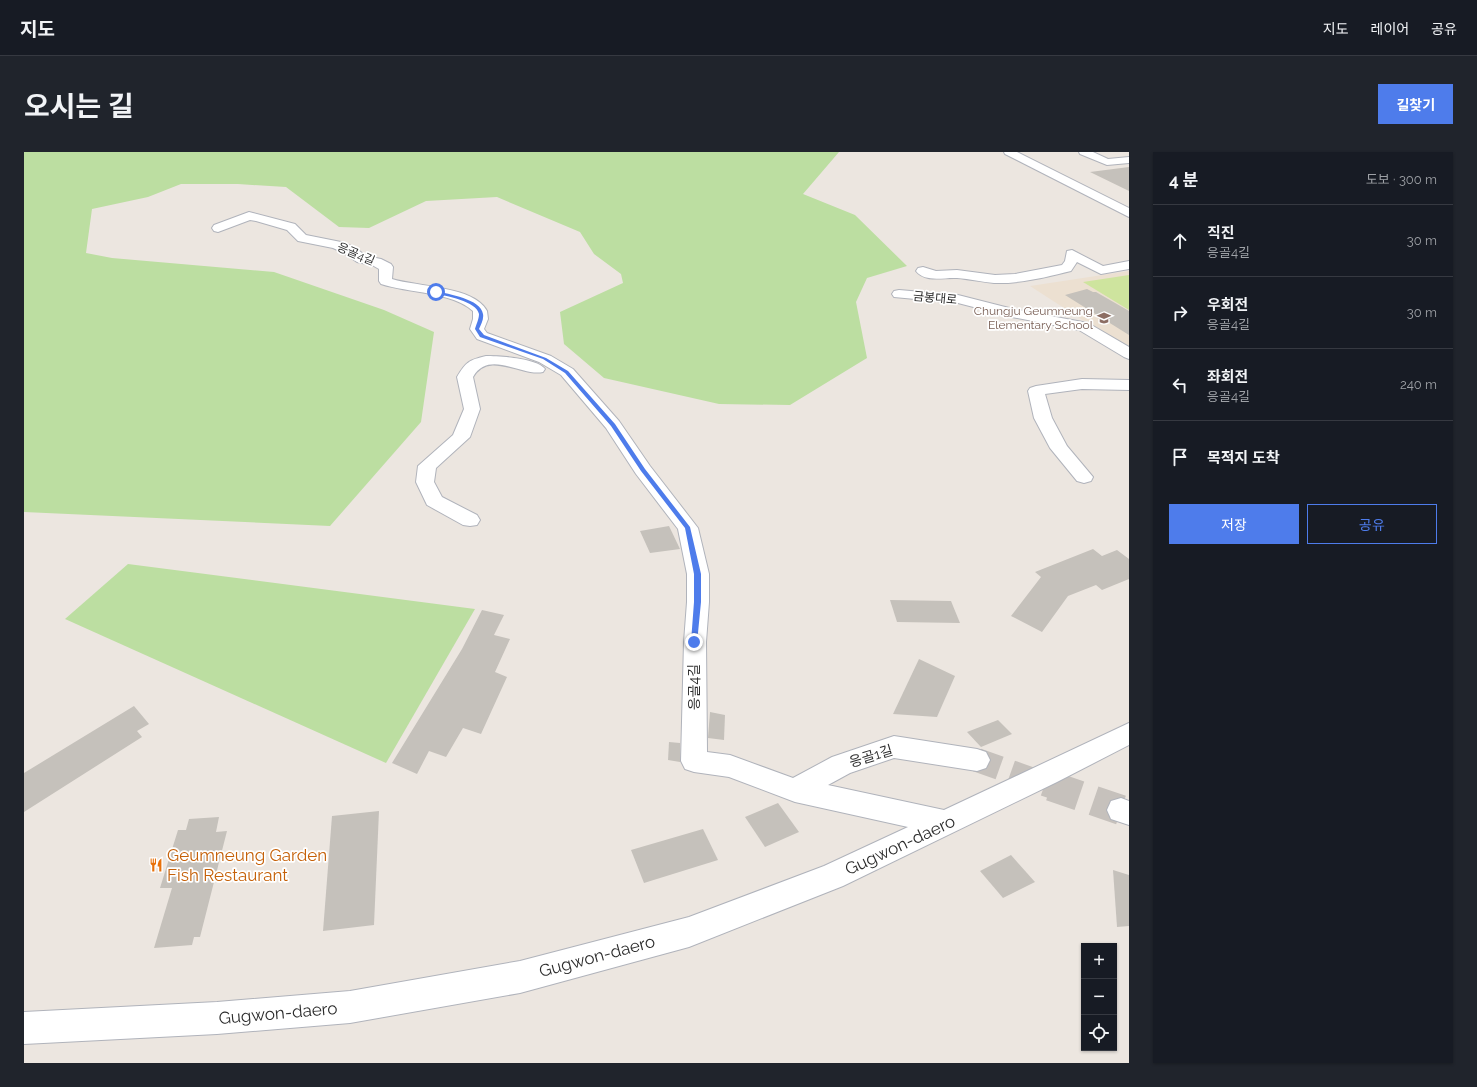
<!DOCTYPE html>
<html lang="ko">
<head>
<meta charset="utf-8">
<style>
	:root { --surface:#171b24; --page:#20242c; --text:#f1f3f6; --muted:#9ea1a6; --line:#363941; --accent:#4e7ceb }
	body { margin:0; font-family:Raleway,"Noto Sans KR",sans-serif; background:var(--page); color:var(--text) }
	.controls { position:absolute; right:12px; bottom:12px; display:grid; overflow:hidden; border-radius:0px; box-shadow:0 1px 3px #0004 }
	.controls button { width:36px; height:36px; display:grid; place-items:center; padding:0; border:0; border-bottom:1px solid var(--line); background:var(--surface); color:var(--text); font:20px sans-serif }
	.stop { position:absolute; width:12px; height:12px; margin:-9px; border:3px solid #4e7ceb; border-radius:50%; background:#fff }
	.stop.end { background:#4e7ceb; border-color:#fff; box-shadow:0 1px 4px #0008 }
	.list { margin:0; padding:0; list-style:none }
	h2 { display:flex; justify-content:space-between; align-items:center; height:52px; margin:0; padding:0 16px; font-size:17px }
	h2 small { font-size:13px; font-weight:400; color:var(--muted) }
	.list li { display:grid; grid-template-columns:26px 1fr auto; gap:12px; align-items:center; box-sizing:border-box; height:72px; padding:0 16px; border-top:1px solid var(--line) }
	.list b { display:block; font-size:15px; white-space:nowrap }
	.list p { margin:0; font-size:13px; white-space:nowrap; color:var(--muted) }
	.list em { font-size:13px; font-style:normal; color:var(--muted) }
	.actions { display:flex; gap:8px; padding:12px 16px }
	.actions a { flex:1; padding:9px 0; border:1px solid var(--accent); border-radius:0px; text-align:center; font-size:14px; color:var(--accent) }
	.actions .main { background:var(--accent); color:#fff }
	.icon { flex:none; width:22px; height:22px; fill:none; stroke:currentColor; stroke-width:2; stroke-linecap:round; stroke-linejoin:round }
	.map { position:relative; flex:none; width:1105px; height:911px; overflow:hidden; border-radius:0px }
	header { display:flex; align-items:center; gap:24px; box-sizing:border-box; height:56px; padding:0 20px; background:var(--surface); border-bottom:1px solid var(--line) }
	header strong { font-size:19px }
	nav { display:flex; gap:22px; margin-inline-start:auto; font-size:14px }
	.intro { display:flex; align-items:center; justify-content:space-between; box-sizing:border-box; height:96px; padding:0 24px }
	h1 { margin:0; font-size:28px }
	.button { padding:10px 18px; border-radius:0px; background:var(--accent); color:#fff; font-size:14px; font-weight:700 }
	main { display:flex; gap:24px; padding:0 24px }
	aside { flex:1; background:var(--surface); border-radius:0px; box-shadow:0 1px 3px #0004 }
	.map>svg:first-child { display:block }
	.education { fill:#ece0d1 }
	.green { fill:#bcdea1 }
	.pitch { fill:#cee49e }
	.building { fill:#c5c1bb }
	.lines { fill:none; stroke-linecap:round; stroke-linejoin:round }
	.minor-tunnel-far1 { stroke:#c6c1bc; stroke-width:24; stroke-dasharray:24 12; stroke-linecap:butt }
	.minor-tunnel { stroke:#c6c1bc; stroke-width:30; stroke-dasharray:30 15; stroke-linecap:butt }
	.minor-casing { stroke:#b0b3bb; stroke-width:2 }
	.minor { fill:#fff; fill-rule:evenodd }
	.route { fill:#4e7ceb }
	.labels { text-anchor:middle; stroke-width:3.5; stroke-linejoin:round; paint-order:stroke }
	.far-street-label { font-size:12px; fill:#2c2c2c; stroke:#fff }
	.far-education-label { font-size:12px; fill:#785e54; stroke:#fff; text-anchor:end }
	.street-label { font-size:14px; fill:#2c2c2c; stroke:#fff }
	.near-street-label { font-size:17px; fill:#2c2c2c; stroke:#fff }
	.near-food-label { font-size:17px; fill:#c56008; stroke:#fff; text-anchor:start }
</style>
</head>
<body>
<header>
<strong>지도</strong>
<nav><a>지도</a><a>레이어</a><a>공유</a></nav>
</header>
<div class="intro"><h1>오시는 길</h1><a class="button">길찾기</a></div>
<main>
<div class="map">
<svg width="1105" height="911" viewBox="0 0 1105 911">
	<rect width="100%" height="100%" fill="#ece6e0"/>
	<!-- education -->
	<polygon class="education" points="1105,119 1105,198 1006,134"/>
	<!-- green -->
	<g class="green">
		<polygon points="0,0 815,0 779,42 831,63 883,114 843,126 832,150 843,206 766,253 695,252 580,226 540,192 536,160 599,131 597,122 570,102 556,80 473,45 402,49 345,76 315,75 262,35 214,32 157,32 124,45 68,57 62,101 88,106 250,120 360,158 410,180 397,270 306,374 0,360"/>
		<polygon points="104,412 451,457 362,611 41,467"/>
	</g>
	<!-- pitch -->
	<polygon class="pitch" points="1105,123 1105,158 1059,130"/>
	<!-- building -->
	<g class="building">
		<polygon points="1105,15 1105,39 1066,20"/>
		<polygon points="1063,137 1069,140 1072,140 1105,159 1105,183 1041,143"/>
		<polygon points="645,374 656,397 626,401 616,379"/>
		<polygon points="1069,397 1078,404 1093,398 1105,407 1105,427 1078,438 1072,433 1044,444 1018,480 987,464 1017,425 1011,420"/>
		<polygon points="866,448 927,449 936,471 873,470"/>
		<polygon points="458,458 480,463 470,483 486,487 471,520 483,525 457,582 439,576 422,605 405,599 393,622 368,611 438,497"/>
		<polygon points="895,507 931,524 913,565 869,562"/>
		<polygon points="110,554 125,572 113,579 118,585 0,660 0,621"/>
		<polygon points="686,560 701,563 700,588 684,586"/>
		<polygon points="974,568 988,582 957,595 943,580"/>
		<polygon points="645,590 656,591 656,610 644,608"/>
		<polygon points="754,651 775,680 741,695 721,665"/>
		<polygon points="355,659 350,773 299,779 308,664"/>
		<polygon points="195,665 192,680 203,679 176,785 170,785 168,793 130,796 148,736 136,736 154,678 162,678 165,667"/>
		<polygon points="679,677 694,708 620,731 607,698"/>
		<polygon points="987,703 1011,730 979,746 956,719"/>
		<polygon points="1089,718 1105,723 1105,774 1093,775"/>
	</g>
	<g class="lines">
		<!-- minor-tunnel-far1 -->
		<polyline class="minor-tunnel-far1" points="953,608 1029,635"/>
		<!-- minor-tunnel -->
		<polyline class="minor-tunnel" points="1027,634 1097,658"/>
		<!-- minor casing -->
		<g class="minor-casing">
			<g id="minor">
				<polygon points="980,0 993,0 1105,56 1105,65 981,2"/>
				<polygon points="1055,0 1069,0 1084,7 1105,5 1105,11 1083,13 1056,2"/>
				<path d="M225 60 271 72 282 83 317 90 330 95 342 104 357 107 367 112 369 115 368 127C394 135 450 134 463 159L464 167 460 177 463 181 527 204 549 217 595 269 626 314 674 376 685 422V450L682 490 683 600 706 603 769 626 808 605 870 584 953 597 962 600 966 608 962 616 953 619 870 606 826 621 804 633 920 658 1105 571V593L1033 630 819 734 665 795 496 841 326 871 193 882 0 892V860L193 850 326 839 496 809 665 765 800 714 884 675 771 650 705 625 670 620 661 617 657 609 660 490 663 450V422L654 377 612 322 582 276 537 223 515 210 453 187 446 177 449 167V159C429 140 384 141 357 132L355 129V117L348 113 333 110 320 101 309 96 274 89 263 78 232 69 226 68 194 80 190 79 188 76 190 73Z"/>
				<path d="M1048 98 1079 114 1105 109V117L1077 122 1053 110 1047 119C1023 125 995 132 970 131 958 130 946 127 933 126 921 125 901 131 892 119L894 116 899 115 912 119 933 118 971 123 991 122 1038 113 1041 109 1043 99Z"/>
				<polygon points="875,138 934,143 989,157 1064,171 1105,195 1105,207 1100,205 1055,178 988,165 934,151 870,145 868,142 870,139"/>
				<path d="M462 204C475 204 513 206 521 217L519 220C498 225 465 197 449 225L456 257 446 285 412 316 410 330 418 345 453 363 456 368 453 373 446 374 439 373 403 353 392 330 394 314 429 283 440 257 433 225C442 210 445 208 462 204Z"/>
				<polygon points="1058,227 1105,228 1105,238 1058,237 1021,242 1028,266 1043,294 1069,325 1067,329 1060,331 1053,329 1026,296 1010,266 1004,239 1006,236 1012,234"/>
				<polygon points="1097,646 1105,649 1105,673 1087,667 1083,658 1087,649"/>
			</g>
		</g>
		<!-- minor -->
		<use href="#minor" class="minor"/>
	</g>
	<!-- route -->
	<path class="route" d="M412 139C424 142 457 147 459 162 460 167 457 173 455 177L460 183 522 206 544 219 591 272 621 317 666 375 677 422V450L673 491H668L667 490 670 450V422L661 376 617 319 587 274 541 221 519 207 456 185 451 177C452 173 455 167 455 162 453 149 421 144 410 141Z"/>
	<!-- icons -->
	<defs>
		<g id="school-bare" transform="scale(1.08)"><path d="M0-5L7-2L0 1L-7-2ZM-4 1L0 2.5L4 1V4Q0 6-4 4Z" fill="#8d6e63" stroke="#fff" stroke-width="2.5" paint-order="stroke"/></g>
		<g id="restaurant-bare" transform="scale(1.08)"><path d="M-5-6h1v4h1v-4h1v4h1v-4h1v5L-1.5 .5V6h-2V.5L-5-1ZM5-6V6H3V1.5H1.5Q1.5-4 5-6Z" fill="#e8710a" stroke="#fff" stroke-width="2.5" paint-order="stroke"/></g>
	</defs>
	<g fill-rule="evenodd">
		<use href="#school-bare" x="1080" y="166"/>
		<use href="#restaurant-bare" x="132" y="713"/>
	</g>
	<g class="labels">
		<!-- far-street labels -->
		<g class="far-street-label">
			<text transform="translate(332 102) rotate(23)" y="4">응골4길</text>
			<text transform="translate(911 146) rotate(5)" y="4">금봉대로</text>
		</g>
		<!-- far-education labels -->
		<g class="far-education-label">
			<text x="1069" y="163">Chungju Geumneung<tspan x="1069" dy="14">Elementary School</tspan></text>
		</g>
		<!-- street labels -->
		<g class="street-label">
			<text transform="translate(670 535) rotate(-90)" y="5">응골4길</text>
			<text transform="translate(847 604) rotate(-17)" y="5">응골1길</text>
		</g>
		<!-- near-street labels -->
		<g class="near-street-label">
			<text transform="translate(876 693) rotate(-25)" y="6">Gugwon-daero</text>
			<text transform="translate(573 804) rotate(-15)" y="6">Gugwon-daero</text>
			<text transform="translate(254 861) rotate(-5)" y="6">Gugwon-daero</text>
		</g>
		<!-- near-food labels -->
		<g class="near-food-label">
			<text x="143" y="709">Geumneung Garden<tspan x="143" dy="20">Fish Restaurant</tspan></text>
		</g>
	</g>
</svg>
<div class="controls">
<button>+</button>
<button>−</button>
<button><svg class="icon" aria-label="locate" viewBox="0 0 24 24"><circle cx="12" cy="12" r="6"/><path d="M12 2v4M12 18v4M2 12h4M18 12h4"/></svg></button>
</div>
<div class="stop" style="left:412px;top:140px"></div>
<div class="stop end" style="left:670px;top:490px"></div>
</div>
<aside>
<h2>4 분<small>도보 · 300 m</small></h2>
<ul class="list">
<li><svg class="icon" aria-label="ahead" viewBox="0 0 24 24"><path d="M12 20V5M6 11l6-6 6 6"/></svg><div><b>직진</b><p>응골4길</p></div><em>30 m</em></li>
<li><svg class="icon" aria-label="right" viewBox="0 0 24 24"><path d="M7 20v-9h11M14 6l5 5-5 5"/></svg><div><b>우회전</b><p>응골4길</p></div><em>30 m</em></li>
<li><svg class="icon" aria-label="left" viewBox="0 0 24 24"><path d="M17 20v-9H6M10 6l-5 5 5 5"/></svg><div><b>좌회전</b><p>응골4길</p></div><em>240 m</em></li>
<li><svg class="icon" aria-label="arrive" viewBox="0 0 24 24"><path d="M6 21V4h12l-3 4 3 4H6"/></svg><div><b>목적지 도착</b></div></li>
</ul>
<div class="actions"><a class="main">저장</a><a>공유</a></div>
</aside>
</main>
</body>
</html>
